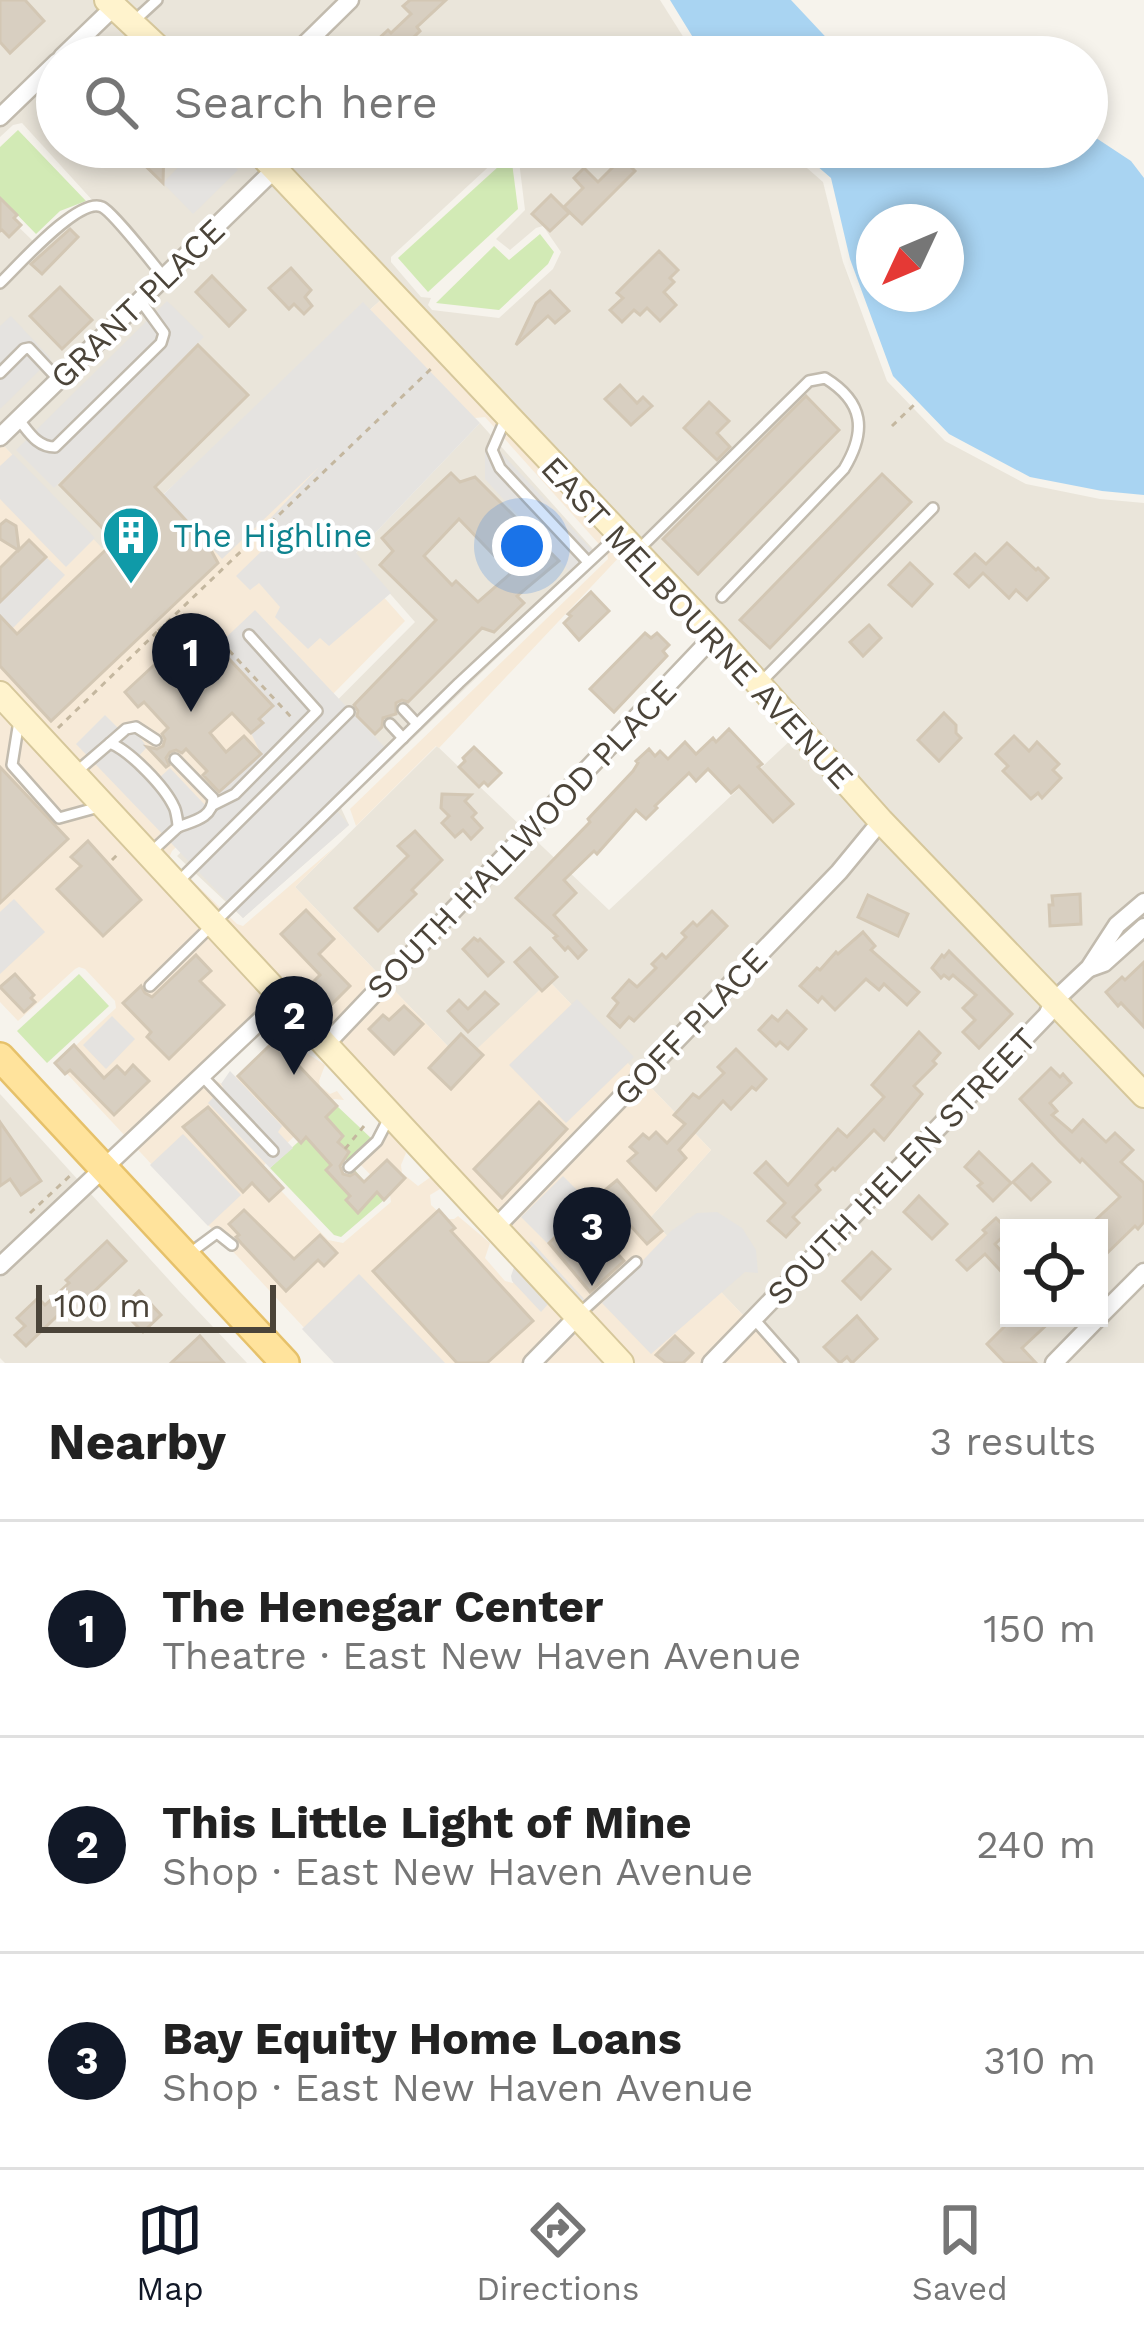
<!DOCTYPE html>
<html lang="en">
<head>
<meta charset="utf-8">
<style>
	:root { --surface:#fff; --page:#f2f2f2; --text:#222; --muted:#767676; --line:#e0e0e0; --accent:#111827 }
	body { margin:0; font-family:"Work Sans",sans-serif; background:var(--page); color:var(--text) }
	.controls { position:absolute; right:36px; bottom:36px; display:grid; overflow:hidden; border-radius:0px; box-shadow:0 6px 18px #0003 }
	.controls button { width:108px; height:108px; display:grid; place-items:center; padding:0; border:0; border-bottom:3px solid var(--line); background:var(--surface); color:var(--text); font:60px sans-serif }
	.compass { position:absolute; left:856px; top:204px; width:108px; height:108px; border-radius:50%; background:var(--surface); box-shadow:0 6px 18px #0003; rotate:226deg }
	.scale { position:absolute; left:36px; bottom:30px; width:240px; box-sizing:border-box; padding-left:12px; border:6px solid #4b4439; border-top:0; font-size:33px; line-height:42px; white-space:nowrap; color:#4b4439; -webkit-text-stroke:9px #fff; paint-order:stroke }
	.you { position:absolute; left:522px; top:546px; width:42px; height:42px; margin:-30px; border:9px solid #fff; border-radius:50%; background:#1a73e8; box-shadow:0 0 0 18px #1a73e833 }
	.badge { display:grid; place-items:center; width:78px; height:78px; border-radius:50%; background:var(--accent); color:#fff; font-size:39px; font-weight:700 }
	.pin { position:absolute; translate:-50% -99px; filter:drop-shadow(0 3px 6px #0008) }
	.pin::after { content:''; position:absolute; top:63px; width:42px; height:36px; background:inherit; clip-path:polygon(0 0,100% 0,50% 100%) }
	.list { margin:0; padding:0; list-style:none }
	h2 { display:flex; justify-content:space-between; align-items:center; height:156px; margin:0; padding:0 48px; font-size:51px }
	h2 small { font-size:39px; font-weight:400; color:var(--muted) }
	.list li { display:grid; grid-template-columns:78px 1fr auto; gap:36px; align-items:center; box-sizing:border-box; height:216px; padding:0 48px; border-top:3px solid var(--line) }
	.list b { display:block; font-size:45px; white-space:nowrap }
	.list p { margin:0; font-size:39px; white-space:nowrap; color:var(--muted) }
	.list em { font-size:39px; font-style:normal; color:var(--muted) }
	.icon { flex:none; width:66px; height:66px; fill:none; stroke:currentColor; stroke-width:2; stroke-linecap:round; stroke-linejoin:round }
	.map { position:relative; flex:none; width:1144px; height:1363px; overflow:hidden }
	.search { position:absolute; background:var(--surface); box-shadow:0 6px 18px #0003; left:36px; right:36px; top:36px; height:132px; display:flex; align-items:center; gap:30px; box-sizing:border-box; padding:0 42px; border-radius:66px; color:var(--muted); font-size:45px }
	.sheet { height:804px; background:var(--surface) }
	nav { display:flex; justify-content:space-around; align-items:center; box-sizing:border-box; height:168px; border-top:3px solid var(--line); background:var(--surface); font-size:33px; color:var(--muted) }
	nav a { display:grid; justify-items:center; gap:6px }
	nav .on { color:var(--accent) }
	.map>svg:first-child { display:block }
	.residential { fill:#eae5da; fill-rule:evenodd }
	.commercial { fill:#f7ead8 }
	.green { fill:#d2eab5 }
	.parking { fill:#e5e3e0 }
	.water { fill:#a9d4f2; fill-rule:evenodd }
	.building { fill:#d8cfc1; stroke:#d3c7b4; stroke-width:3; fill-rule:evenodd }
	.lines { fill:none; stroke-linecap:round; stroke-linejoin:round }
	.lane-casing { stroke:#c2bbae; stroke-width:14 }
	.street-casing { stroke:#c2bbae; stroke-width:21 }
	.secondary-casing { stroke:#d6c79b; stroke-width:28 }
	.primary-casing { stroke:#e6c16a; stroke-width:32 }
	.path { stroke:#c4b79f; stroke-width:3; stroke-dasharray:6 6; stroke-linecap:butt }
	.lane { stroke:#fff; stroke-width:9 }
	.street { stroke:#fff; stroke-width:16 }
	.secondary { stroke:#fff3cd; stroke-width:24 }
	.primary { stroke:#ffe39c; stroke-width:27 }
	.labels { text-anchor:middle; stroke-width:9; stroke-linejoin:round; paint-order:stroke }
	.street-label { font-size:33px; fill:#4b4439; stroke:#fff }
	.culture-label { font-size:33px; fill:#0d838f; stroke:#fff; text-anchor:start }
</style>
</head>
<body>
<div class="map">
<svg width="1144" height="1363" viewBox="0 0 1144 1363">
	<rect width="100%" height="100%" fill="#f6f3ec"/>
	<!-- residential -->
	<g class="residential">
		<polygon points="0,0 93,0 155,57 57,57 57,147 241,147 383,298 102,549 0,442 0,209 34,242 93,201 22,123 13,125 0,137"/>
		<polygon points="122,0 660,0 696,57 181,57"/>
		<path d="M267 147H783L823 182 843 262 887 381 945 441 1026 484 1100 499 1144 503V1082L888 814ZM510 147 518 153 525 210 496 239 510 250 536 228 543 226 561 252 553 269 499 318 432 310 428 305 431 298 421 297 391 262V257Z"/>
		<polygon points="480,423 601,558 341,808 349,825 243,918 177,856 263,775 415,622 355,554"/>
		<path d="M794 737 874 827 1144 1109V1363H789L650 1218 711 1150 549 981 464 1063 295 887 437 746 609 910ZM1009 1228H1099V1318H1009Z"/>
		<polygon points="0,1094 79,1181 0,1254"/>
		<polygon points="90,1193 179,1291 247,1363 5,1363 0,1358 0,1277"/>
	</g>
	<!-- commercial -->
	<g class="commercial">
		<polygon points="383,298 624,552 439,748 436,746 356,826 350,809 608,559 607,553 485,417 475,418 350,559 405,621 258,770 172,851 169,858 237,924 243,926 337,845 295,887 463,1062 549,981 711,1150 650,1218 789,1363 633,1363 0,680 0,442 103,549"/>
		<polygon points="0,708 280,1012 211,1078 222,1084 229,1082 273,1045 272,1033 287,1050 291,1052 299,1048 325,1065 319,1081 320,1086 330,1094 337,1091 344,1100 334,1099 266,1163 263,1167 265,1174 328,1240 343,1243 391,1202 390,1195 360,1164 377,1147 389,1126 406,1153 401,1165 402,1173 418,1186 432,1176 445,1186 430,1195 431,1205 446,1219 454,1219 458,1216 490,1243 485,1258 505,1281 513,1283 521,1269 608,1363 337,1363 57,1063 116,1008 115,1001 85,969 79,967 75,969 18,1021 0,1002"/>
	</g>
	<!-- green -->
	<g class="green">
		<polygon points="18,130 86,201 60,211 36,234 0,197 0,147"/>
		<polygon points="511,155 518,209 428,292 398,258"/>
		<polygon points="540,234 554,252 548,264 499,310 436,303 494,246 509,260"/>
		<polygon points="79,974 109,1006 47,1063 17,1031"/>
		<polygon points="337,1106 373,1140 351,1163 345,1159 342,1160 348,1152 338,1141 310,1142 331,1165 326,1171 340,1185 354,1169 365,1182 346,1200 357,1212 377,1192 384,1200 341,1237 334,1235 270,1168"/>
	</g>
	<!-- parking -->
	<g class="parking">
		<polygon points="198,147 214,147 238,170 193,214 163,183"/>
		<polygon points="167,301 204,337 54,488 16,450"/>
		<polygon points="363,302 480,423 356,553 391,593 329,646 320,638 308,649 275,617 280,607 259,583 250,590 236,576 275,538 264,525 319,467 222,559 163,495"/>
		<polygon points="11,316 51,359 0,409 0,326"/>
		<polygon points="491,442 592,550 569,571 485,479 485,453"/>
		<polygon points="13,454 95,538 66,567 0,499 0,466"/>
		<polygon points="46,557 65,575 12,629 0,616 0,602"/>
		<polygon points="255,610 394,757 337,811 349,825 243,918 76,744 105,715 125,735 133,728 147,747 138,757 159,778 170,768 206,806 261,754 251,733 262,723 259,719 272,706 217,646"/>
		<polygon points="14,899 45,932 0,974 0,912"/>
		<polygon points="577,999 634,1057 566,1123 509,1065"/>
		<polygon points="112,1016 135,1039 106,1069 83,1045"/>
		<polygon points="230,1071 282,1126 278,1132 293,1148 270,1168 208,1103 223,1087 221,1084"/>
		<polygon points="183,1134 241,1195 208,1226 150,1165"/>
		<polygon points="563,1176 589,1202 547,1243 521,1217"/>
		<polygon points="717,1212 742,1228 756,1250 758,1273 745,1272 651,1354 602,1303 671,1231 697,1213"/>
		<polygon points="531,1241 584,1299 573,1311 557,1294 541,1312 512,1281 511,1276 519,1253"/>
		<polygon points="359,1274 445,1363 334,1363 302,1329"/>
	</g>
	<!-- water -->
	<g class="water">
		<polygon points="670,0 791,0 836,48 857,57 705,57"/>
		<path d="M1087 132 1131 161 1144 178V495L1102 491 1030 477 949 434 893 376 850 259 831 178 795 147H1087ZM874 222H946V294H874Z"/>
	</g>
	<!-- building -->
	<g class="building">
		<polygon points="0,0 25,0 44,21 10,53 0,42"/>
		<polygon points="410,0 446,0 417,27 420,31 393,57 367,57 379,47 375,42 388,30 391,33 411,14 403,6"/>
		<polygon points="126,147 164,147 163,183"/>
		<polygon points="622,158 635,171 582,224 564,207 583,188 574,178 584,168 598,182"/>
		<polygon points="551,195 569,213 550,231 532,214"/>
		<polygon points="0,198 17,215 14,218 21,225 9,237 2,230 0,231"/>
		<polygon points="70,229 78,237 42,274 31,264"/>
		<polygon points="659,251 678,270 670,278 674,282 664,292 676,305 660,321 647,308 640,315 634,310 622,322 610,310 623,298 617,293"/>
		<polygon points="291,268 311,290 305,297 312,306 304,314 294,304 289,309 269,288"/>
		<polygon points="212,276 245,310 229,326 196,292"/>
		<polygon points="60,287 92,320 62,349 30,316"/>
		<polygon points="550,291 569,311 555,323 548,316 516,345 536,303"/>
		<polygon points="198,345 248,395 155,487 207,543 218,563 51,721 0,666 0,616 17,634 115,541 60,485"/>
		<polygon points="620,385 637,403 643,397 652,406 631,425 605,399"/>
		<polygon points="806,396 839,430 698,574 663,539"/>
		<polygon points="709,402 729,421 717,433 730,447 717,460 684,428"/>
		<path d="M451 473 460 482 475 477 559 561 517 596 524 603 494 632 482 628 408 702 402 700 396 703V714L383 718 382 727 375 734 357 716 358 711 354 705 436 620 380 565 393 551 382 538ZM459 519 511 573 478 602 456 581 452 585 424 556Z"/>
		<polygon points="882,474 911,502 770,648 740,620"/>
		<polygon points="6,520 16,526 19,550 29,540 46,557 0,602 0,568 18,550 0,539 0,525"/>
		<polygon points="1007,543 1036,570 1038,568 1048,578 1027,600 1016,590 1009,598 983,573 969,587 955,574 975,554 986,564"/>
		<polygon points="910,563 932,584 912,606 889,585"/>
		<polygon points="591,592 609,611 579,640 564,623 571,616 568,614"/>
		<polygon points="869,625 881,638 863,656 850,642"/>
		<polygon points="645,633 651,638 657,633 669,645 663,651 667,656 614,712 590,689"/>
		<polygon points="217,646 273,706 259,719 263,723 251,733 232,713 210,733 226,752 244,736 261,754 219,792 203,775 207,771 186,749 182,753 176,750 170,752 166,758 169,765 166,767 147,747 157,749 163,746 165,739 162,734 168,728 144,702 138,707 125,692 166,654 182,670 199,654 203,659"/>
		<polygon points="944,713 956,725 956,733 961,738 939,761 918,740"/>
		<polygon points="729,729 762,764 758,767 793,804 773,822 739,786 731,793 708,769 696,781 689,773 655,806 657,808 646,819 636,810 597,854 594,851 564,880 576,893 554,915 586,950 578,958 568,947 565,950 554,938 557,936 516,898 590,822 588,819 633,771 638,763 636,761 649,749 655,756 660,751 668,759 685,742 696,754 713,738 716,742"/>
		<polygon points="1014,736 1029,751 1037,742 1059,764 1053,770 1061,778 1042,798 1038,793 1031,799 1003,771 1008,766 996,754"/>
		<polygon points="474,747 501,773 488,786 484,782 479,787 459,767 465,761 463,758"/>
		<polygon points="0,767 68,839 0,903"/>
		<polygon points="442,794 471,795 465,801 476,813 472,817 482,828 471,839 463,830 455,837 442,823 449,816 441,808"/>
		<polygon points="415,831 442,860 412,890 416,894 378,931 355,908 408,856 398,846"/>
		<polygon points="88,841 141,900 103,936 57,889 81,866 71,857"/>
		<polygon points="1080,894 1081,924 1050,926 1049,905 1053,905 1052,896"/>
		<polygon points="868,895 908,914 898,936 858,917"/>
		<polygon points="306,910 334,939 319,954 350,986 329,1007 309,986 320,975 281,934"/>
		<polygon points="712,911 727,926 634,1021 629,1017 620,1027 608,1016 618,1003 613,998 629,980 637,987 656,968 652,964 662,954 666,958 686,937 682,933 693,922 697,926"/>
		<polygon points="863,932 875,946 871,950 919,992 907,1005 884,984 879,990 866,979 835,1010 822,997 818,1002 800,986 817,968 820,970 836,952 838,954"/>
		<polygon points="474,938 478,941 480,939 503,962 488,976 463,949"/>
		<polygon points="530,948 557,977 542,991 515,962"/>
		<polygon points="949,951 1012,1014 979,1048 963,1032 975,1020 963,1008 976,995 953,975 949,979 944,975 941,978 932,968 942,955 944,957"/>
		<polygon points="196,955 211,971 200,981 224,1005 169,1059 147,1037 151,1032 123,1003 141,986 145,993 152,997"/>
		<polygon points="1144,962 1144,1027 1121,1003 1118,1006 1106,992 1122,977 1125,980"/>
		<polygon points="15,974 34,995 31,998 35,1002 24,1012 0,987"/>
		<polygon points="485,992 498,1004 468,1032 448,1011 459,1000 468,1009"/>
		<polygon points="404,1006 423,1024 394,1054 369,1029 383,1015 389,1020"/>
		<polygon points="787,1011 806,1029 788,1049 780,1042 776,1046 759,1030 772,1016 778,1021"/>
		<polygon points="919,1032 940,1053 933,1061 936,1064 914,1086 922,1094 884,1140 874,1130 835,1170 833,1168 816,1185 820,1190 793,1217 799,1223 786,1237 768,1221 785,1203 755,1173 766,1162 788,1185 838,1129 847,1137 884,1097 872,1085"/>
		<polygon points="461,1034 483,1055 451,1089 429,1068"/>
		<polygon points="272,1043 278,1044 337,1106 326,1117 343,1136 338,1142 349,1152 340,1166 343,1174 350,1176 355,1173 364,1182 387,1160 405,1178 384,1200 377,1192 358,1213 346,1200 350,1196 326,1170 331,1165 306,1137 301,1143 238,1076"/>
		<polygon points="74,1045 104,1078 117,1066 125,1074 133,1065 149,1081 114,1115 70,1070 65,1074 55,1063"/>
		<polygon points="736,1049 766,1079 756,1090 752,1087 731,1109 723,1101 679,1150 686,1158 656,1190 628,1161 637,1153 630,1147 643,1134 649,1139 656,1132 667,1143 685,1124 674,1115 693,1094 699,1098 724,1073 718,1067"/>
		<polygon points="1051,1068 1060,1077 1063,1074 1071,1083 1050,1103 1057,1111 1052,1115 1072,1132 1083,1120 1106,1142 1115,1133 1133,1150 1121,1162 1144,1183 1144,1222 1138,1229 1135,1226 1099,1261 1099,1228 1087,1228 1120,1197 1082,1159 1080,1162 1059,1141 1020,1099"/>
		<polygon points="539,1102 567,1129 502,1198 474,1169"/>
		<polygon points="208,1107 283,1188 269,1201 252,1183 243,1192 183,1127"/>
		<polygon points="0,1122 41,1181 21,1195 10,1179 0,1186"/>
		<polygon points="979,1152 1011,1183 993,1201 978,1186 982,1183 965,1167"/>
		<polygon points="1032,1164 1050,1182 1031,1200 1013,1182"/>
		<polygon points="617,1180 662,1231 647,1244 619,1213 598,1232 624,1261 590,1292 549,1243 581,1212 586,1217 610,1196 605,1190"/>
		<polygon points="919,1196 947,1224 932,1239 904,1212"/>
		<polygon points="244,1210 294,1259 320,1235 337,1253 324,1266 318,1260 286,1291 241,1243 236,1237 239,1235 229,1224"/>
		<polygon points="439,1210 455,1228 451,1231 533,1321 487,1363 457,1363 373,1271"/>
		<polygon points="996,1218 1009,1231 995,1244 1009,1260 1009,1280 985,1254 967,1270 957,1260 986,1233 983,1230"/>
		<polygon points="107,1241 126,1261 85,1300 80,1294 26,1346 15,1335 25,1326 17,1318 38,1298 45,1305 69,1283 66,1280"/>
		<polygon points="872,1252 890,1269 861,1299 843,1281"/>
		<polygon points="139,1291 161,1315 143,1332 120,1309"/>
		<polygon points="857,1316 877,1339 852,1363 847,1357 840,1363 824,1347"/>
		<polygon points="1013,1318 1054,1318 1022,1348 1036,1363 1005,1363 987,1344"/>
		<polygon points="200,1336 224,1363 171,1363"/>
		<polygon points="675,1336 693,1353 683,1363 666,1363 656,1355"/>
	</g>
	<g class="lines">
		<!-- lane casing -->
		<g class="lane-casing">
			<g id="lane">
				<polyline points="133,22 157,0"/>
				<path d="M0 283C17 267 79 196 102 207 113 212 153 264 164 277"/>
				<polyline points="0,373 24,349 29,348 59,380"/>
				<path d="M19 420C29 432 37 447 55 447L161 343 164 333 140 300"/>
				<polyline points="505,420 492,450 500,468 588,562"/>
				<path d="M640 548 809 381 825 378C864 402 867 431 844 469L722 597"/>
				<polyline points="759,684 933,508"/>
				<polyline points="403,709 417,724"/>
				<polyline points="19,721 12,765 59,818 99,807"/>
				<polyline points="390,724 403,738"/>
				<polyline points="110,743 126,729 136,727 156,740"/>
				<path d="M175 759 213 798C213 818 193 821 178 827"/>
				<path d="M75 773 110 743C130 751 165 787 174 807 176 810 178 823 178 827L149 854"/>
				<polyline points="213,805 235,794 317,711 249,635"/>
				<polyline points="178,882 349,712"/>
				<polyline points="150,986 459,683 617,536"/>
				<polyline points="202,1076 273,1151"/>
				<polyline points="349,1167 377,1141 390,1116"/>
				<polyline points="190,1253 217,1233 232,1245"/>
				<polyline points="578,1315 636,1262"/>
				<polyline points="754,1319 793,1363"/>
			</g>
		</g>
		<!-- street casing -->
		<g class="street-casing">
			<g id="street">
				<polyline points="62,57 115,6"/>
				<polyline points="292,57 350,0"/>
				<polyline points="0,117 57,62"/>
				<polyline points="0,437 275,169"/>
				<polyline points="1090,968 1104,963 1144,927"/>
				<polyline points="327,1043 715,635"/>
				<polyline points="496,1227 839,872 881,821"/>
				<polyline points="0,1266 284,998"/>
				<polyline points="1099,1317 1144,1272"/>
				<polyline points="532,1363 578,1316"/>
				<polyline points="711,1363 1047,1015 1054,1001 1089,968 1117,925 1144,902"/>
				<polyline points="1054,1363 1098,1318"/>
			</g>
		</g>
		<!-- secondary casing -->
		<g class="secondary-casing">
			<g id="secondary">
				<polyline points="107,0 168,57"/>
				<polyline points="254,147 715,635 881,821 1144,1095"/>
				<polyline points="0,694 621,1363"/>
			</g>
		</g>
		<!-- primary casing -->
		<g class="primary-casing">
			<polyline id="primary" points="0,1057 285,1363"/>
		</g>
		<!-- path -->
		<g class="path">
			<polyline points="777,152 782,147"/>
			<polyline points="892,426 917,402"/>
			<polyline points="158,631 434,366"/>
			<polyline points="58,728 158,631 183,658 212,632 292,718"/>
			<polyline points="112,860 120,852"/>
			<polyline points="345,1149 364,1126"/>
			<polyline points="30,1213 73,1173"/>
		</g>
		<!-- lane -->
		<use href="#lane" class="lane"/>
		<!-- street -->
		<use href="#street" class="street"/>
		<!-- secondary -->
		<use href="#secondary" class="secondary"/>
		<!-- primary -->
		<use href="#primary" class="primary"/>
	</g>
	<!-- icons -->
	<defs>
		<g id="building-pin" transform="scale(3)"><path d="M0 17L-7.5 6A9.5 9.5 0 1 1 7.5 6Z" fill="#0f9aa8" stroke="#fff"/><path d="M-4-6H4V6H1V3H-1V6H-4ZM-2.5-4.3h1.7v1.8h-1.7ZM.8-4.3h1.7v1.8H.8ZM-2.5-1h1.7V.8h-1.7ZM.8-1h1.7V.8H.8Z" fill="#fff"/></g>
	</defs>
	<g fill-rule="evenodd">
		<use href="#building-pin" x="131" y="535"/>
	</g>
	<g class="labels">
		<!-- street labels -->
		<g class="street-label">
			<text transform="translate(137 303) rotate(-44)" y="12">GRANT PLACE</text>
			<text transform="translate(698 622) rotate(47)" y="12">EAST MELBOURNE AVENUE</text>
			<text transform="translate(521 839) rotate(-46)" y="12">SOUTH HALLWOOD PLACE</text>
			<text transform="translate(690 1026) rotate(-46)" y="12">GOFF PLACE</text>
			<text transform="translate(901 1166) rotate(-46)" y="12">SOUTH HELEN STREET</text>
		</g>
		<!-- culture labels -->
		<g class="culture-label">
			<text x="173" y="547">The Highline</text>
		</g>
	</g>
</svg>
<div class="controls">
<button><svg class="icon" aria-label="locate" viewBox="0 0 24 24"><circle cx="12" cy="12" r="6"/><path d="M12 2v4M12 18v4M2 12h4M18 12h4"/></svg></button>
</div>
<svg class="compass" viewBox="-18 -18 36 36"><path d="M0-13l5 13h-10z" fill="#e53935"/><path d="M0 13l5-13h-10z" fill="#767676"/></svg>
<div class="scale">100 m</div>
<div class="you"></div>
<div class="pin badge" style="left:191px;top:712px">1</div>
<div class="pin badge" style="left:294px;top:1075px">2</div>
<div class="pin badge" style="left:592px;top:1286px">3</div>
<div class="search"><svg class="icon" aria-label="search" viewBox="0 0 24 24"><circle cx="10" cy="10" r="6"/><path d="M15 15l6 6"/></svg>Search here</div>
</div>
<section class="sheet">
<h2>Nearby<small>3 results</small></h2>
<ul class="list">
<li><span class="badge">1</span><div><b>The Henegar Center</b><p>Theatre · East New Haven Avenue</p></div><em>150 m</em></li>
<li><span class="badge">2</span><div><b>This Little Light of Mine</b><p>Shop · East New Haven Avenue</p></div><em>240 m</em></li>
<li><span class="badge">3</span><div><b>Bay Equity Home Loans</b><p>Shop · East New Haven Avenue</p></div><em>310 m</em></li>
</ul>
</section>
<nav>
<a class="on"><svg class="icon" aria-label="map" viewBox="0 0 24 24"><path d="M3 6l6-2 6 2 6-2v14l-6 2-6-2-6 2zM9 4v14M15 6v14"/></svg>Map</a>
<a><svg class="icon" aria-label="directions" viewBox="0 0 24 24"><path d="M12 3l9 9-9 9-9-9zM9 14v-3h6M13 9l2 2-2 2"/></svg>Directions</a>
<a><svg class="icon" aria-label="saved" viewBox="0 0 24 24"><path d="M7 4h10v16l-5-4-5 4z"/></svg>Saved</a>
</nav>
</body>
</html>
